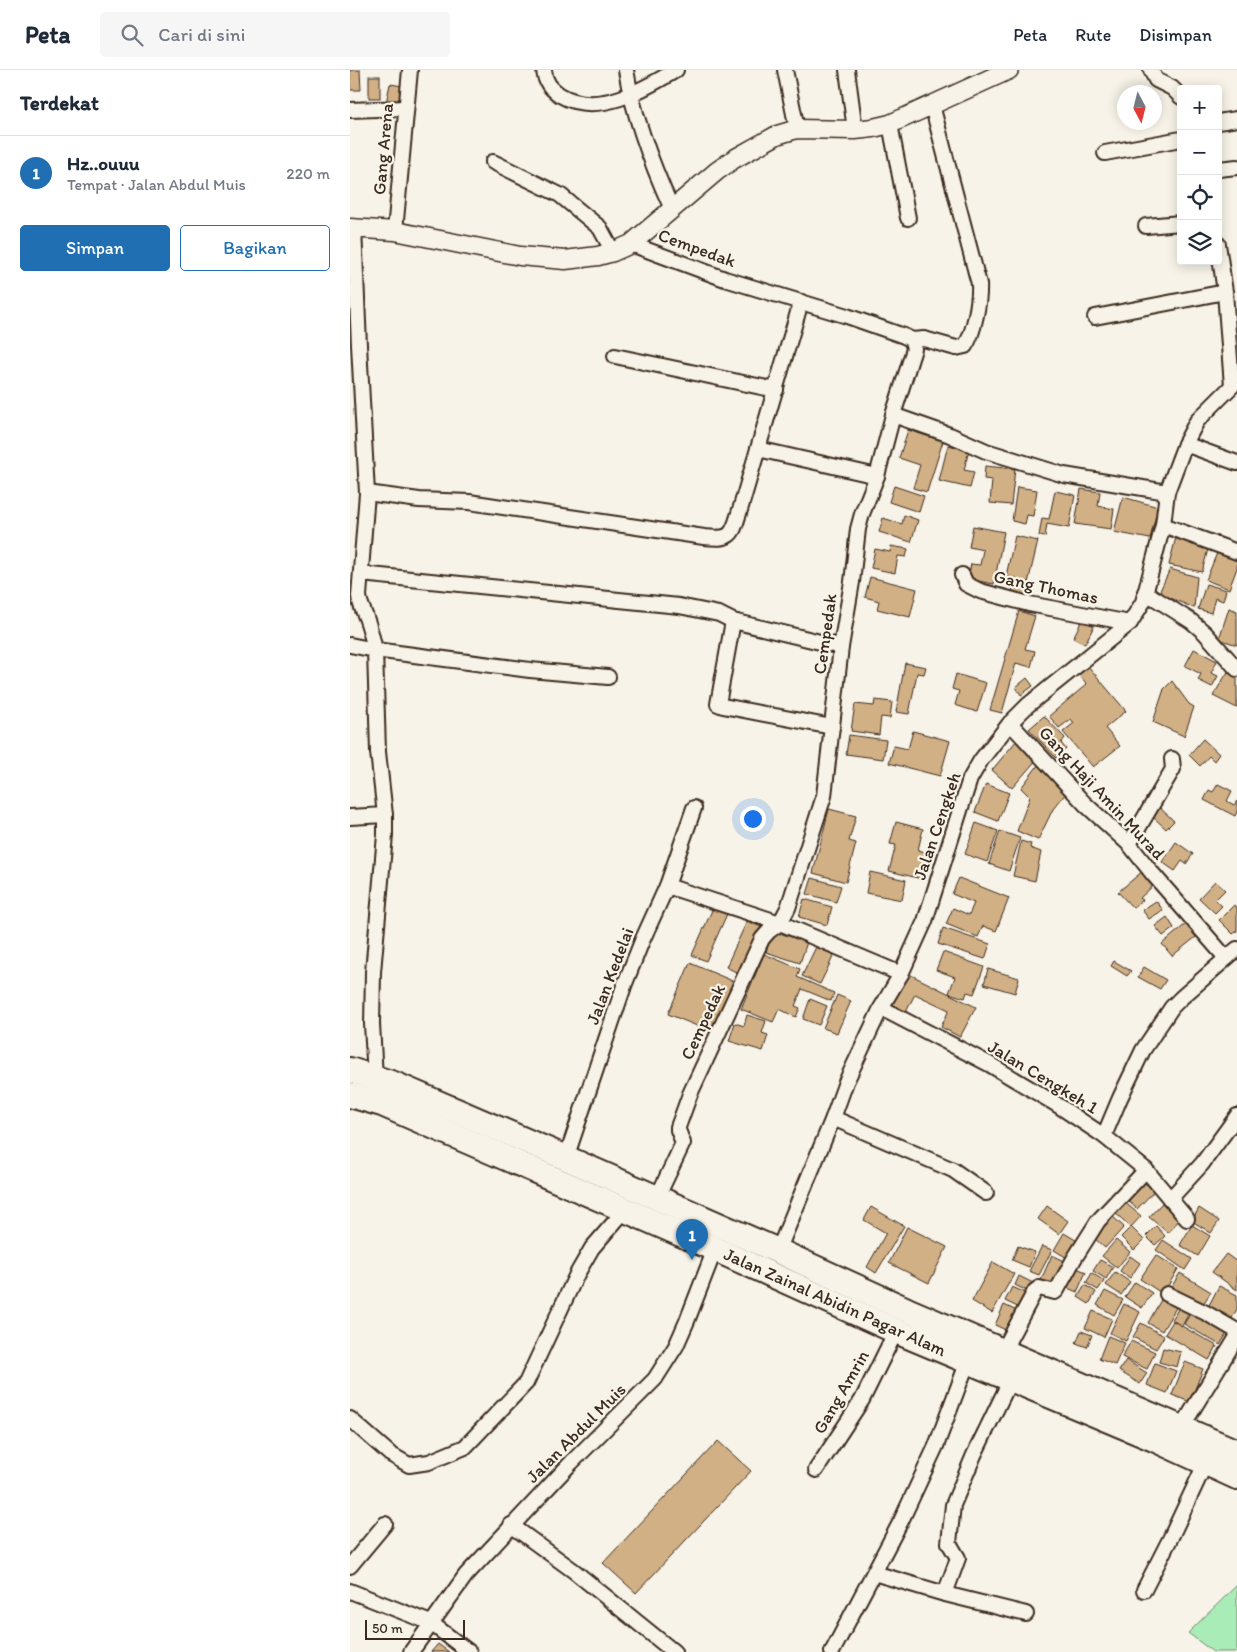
<!DOCTYPE html>
<html lang="id">
<head>
<meta charset="utf-8">
<style>
	:root { --surface:#fff; --page:#f6f6f7; --text:#1f2937; --muted:#747a83; --line:#e0e1e3; --accent:#1f6fb2 }
	body { margin:0; font-family:Itim,sans-serif; background:var(--page); color:var(--text) }
	.controls { position:absolute; right:15px; top:15px; display:grid; overflow:hidden; border-radius:5px; box-shadow:0 2px 12px #0003 }
	.controls button { width:45px; height:45px; display:grid; place-items:center; padding:0; border:0; border-bottom:1px solid var(--line); background:var(--surface); color:var(--text); font:25px sans-serif }
	.compass { position:absolute; left:767px; top:15px; width:45px; height:45px; border-radius:50%; background:var(--surface); box-shadow:0 2px 12px #0003; rotate:173deg }
	.scale { position:absolute; left:15px; bottom:12px; width:100px; box-sizing:border-box; padding-left:5px; border:2px solid #3b2a1e; border-top:0; font-size:14px; line-height:18px; white-space:nowrap; color:#3b2a1e; -webkit-text-stroke:4px #f7f3e8; paint-order:stroke }
	.you { position:absolute; left:402px; top:748px; width:18px; height:18px; margin:-12px; border:4px solid #fff; border-radius:50%; background:#1a73e8; box-shadow:0 0 0 8px #1a73e833 }
	.badge { display:grid; place-items:center; width:32px; height:32px; border-radius:50%; background:var(--accent); color:#fff; font-size:16px; font-weight:700 }
	.pin { position:absolute; translate:-50% -41px; filter:drop-shadow(0 1px 2px #0008) }
	.pin::after { content:''; position:absolute; top:26px; width:18px; height:15px; background:inherit; clip-path:polygon(0 0,100% 0,50% 100%) }
	.list { margin:0; padding:0; list-style:none }
	h2 { display:flex; justify-content:space-between; align-items:center; height:65px; margin:0; padding:0 20px; font-size:21px }
	h2 small { font-size:16px; font-weight:400; color:var(--muted) }
	.list li { display:grid; grid-template-columns:32px 1fr auto; gap:15px; align-items:center; box-sizing:border-box; height:75px; padding:0 20px; border-top:1px solid var(--line) }
	.list b { display:block; font-size:19px; white-space:nowrap }
	.list p { margin:0; font-size:16px; white-space:nowrap; color:var(--muted) }
	.list em { font-size:16px; font-style:normal; color:var(--muted) }
	.actions { display:flex; gap:10px; padding:15px 20px }
	.actions a { flex:1; padding:11px 0; border:1px solid var(--accent); border-radius:5px; text-align:center; font-size:18px; color:var(--accent) }
	.actions .main { background:var(--accent); color:#fff }
	.icon { flex:none; width:28px; height:28px; fill:none; stroke:currentColor; stroke-width:2; stroke-linecap:round; stroke-linejoin:round }
	.map { position:relative; flex:none; width:887px; height:1582px; overflow:hidden }
	header { display:flex; align-items:center; gap:30px; box-sizing:border-box; height:70px; padding:0 25px; background:var(--surface); border-bottom:1px solid var(--line) }
	header strong { font-size:24px }
	nav { display:flex; gap:28px; margin-inline-start:auto; font-size:18px }
	.search { width:350px; height:45px; background:var(--page); display:flex; align-items:center; gap:12px; box-sizing:border-box; padding:0 18px; border-radius:5px; color:var(--muted); font-size:19px }
	main { display:flex }
	aside { flex:1; background:var(--surface) }
	.map>svg:first-child { display:block }
	.green { fill:#a9ecb7; stroke:#728b6a }
	.building { fill:#d2b085; stroke:#3b2a1e }
	.lines { fill:none; stroke-linecap:round; stroke-linejoin:round }
	.minor-casing { stroke:#3b2a1e; stroke-width:18 }
	.tertiary-casing { stroke:#3b2a1e; stroke-width:21 }
	.trunk-casing { stroke:#3b2a1e; stroke-width:28 }
	.minor { stroke:#f7f3e8; stroke-width:14 }
	.tertiary { stroke:#f7f3e8; stroke-width:18 }
	.trunk { stroke:#f7f3e8; stroke-width:24 }
	.labels { text-anchor:middle; stroke-width:4.5; stroke-linejoin:round; paint-order:stroke }
	.street-label { font-size:18px; fill:#3b2a1e; stroke:#f7f3e8 }
</style>
</head>
<body>
<header>
<strong>Peta</strong>
<div class="search"><svg class="icon" aria-label="search" viewBox="0 0 24 24"><circle cx="10" cy="10" r="6"/><path d="M15 15l6 6"/></svg>Cari di sini</div>
<nav><a>Peta</a><a>Rute</a><a>Disimpan</a></nav>
</header>
<main>
<aside>
<h2>Terdekat<small></small></h2>
<ul class="list">
<li><span class="badge">1</span><div><b>Hz..ouuu</b><p>Tempat · Jalan Abdul Muis</p></div><em>220 m</em></li>
</ul>
<div class="actions"><a class="main">Simpan</a><a>Bagikan</a></div>
</aside>
<div class="map">
<svg width="887" height="1582" viewBox="0 0 887 1582">
	<rect width="100%" height="100%" fill="#f7f3e8"/>
	<filter id="ink" filterUnits="userSpaceOnUse"><feTurbulence type="fractalNoise" baseFrequency=".02" numOctaves="2"/><feDisplacementMap in="SourceGraphic" scale="10" xChannelSelector="R" yChannelSelector="G"/><feConvolveMatrix kernelMatrix="1 2 1 2 8 2 1 2 1" color-interpolation-filters="sRGB"/></filter>
	<g filter="url(#ink)">
		<!-- green -->
		<polygon class="green" points="887,1515 887,1582 863,1582 838,1563"/>
		<!-- building -->
		<g class="building">
			<polygon points="0,0 10,0 11,20 0,20"/>
			<rect x="19" y="6" width="11" height="22"/>
			<polygon points="40,14 53,16 50,35 36,33"/>
			<polygon points="558,360 593,371 577,422 563,418 570,395 549,388"/>
			<polygon points="598,375 619,380 614,400 624,402 620,418 589,411"/>
			<polygon points="635,396 665,399 661,435 640,433 642,410 634,409"/>
			<polygon points="544,416 574,426 569,442 539,432"/>
			<polygon points="667,417 687,420 683,446 677,445 675,454 662,451"/>
			<polygon points="731,419 750,422 748,436 764,439 761,459 725,454"/>
			<polygon points="705,421 725,425 719,458 697,454 695,467 689,466 692,448 699,449"/>
			<polygon points="773,427 808,437 800,469 764,462"/>
			<polygon points="554,445 568,450 561,472 529,462 533,448 552,454"/>
			<polygon points="623,456 654,462 644,514 618,509 621,494 630,495 633,480 619,477"/>
			<polygon points="665,466 688,471 674,530 661,527 665,508 656,506"/>
			<polygon points="826,467 859,475 852,502 819,495"/>
			<polygon points="541,476 558,479 556,487 548,486 545,503 521,498 525,479 540,482"/>
			<polygon points="869,478 887,485 887,498 879,519 856,510"/>
			<polygon points="820,499 847,507 844,538 809,523"/>
			<polygon points="520,507 567,519 560,547 527,539 529,531 515,527"/>
			<polygon points="856,514 876,520 873,531 865,528 861,543 848,539"/>
			<polygon points="879,538 887,541 887,575 869,569"/>
			<polygon points="669,541 685,546 675,579 685,581 681,597 666,593 652,643 640,640"/>
			<polygon points="732,550 744,556 735,574 723,568"/>
			<polygon points="844,579 867,591 861,603 868,606 862,617 848,610 851,604 835,596"/>
			<polygon points="555,593 576,597 574,604 567,603 559,644 546,642"/>
			<polygon points="738,596 776,641 755,658 770,676 743,697 713,662 724,653 721,649 709,658 699,646 737,614 728,604"/>
			<polygon points="879,600 887,608 887,638 863,626"/>
			<polygon points="606,604 636,613 627,642 605,635 609,621 602,619"/>
			<polygon points="677,608 683,616 671,625 666,617"/>
			<polygon points="822,611 839,634 844,637 834,666 803,652 814,619"/>
			<polygon points="525,630 542,632 540,648 531,647 529,665 501,661 505,634 524,636"/>
			<polygon points="694,646 715,668 711,673 716,679 706,688 679,659"/>
			<polygon points="563,661 600,671 590,706 539,693 544,676 558,679"/>
			<polygon points="499,665 536,670 533,689 496,684"/>
			<polygon points="853,669 869,684 864,691 859,686 850,696 839,685"/>
			<polygon points="667,670 688,688 662,718 642,700"/>
			<polygon points="689,694 718,721 703,739 688,770 667,761 680,727 671,718"/>
			<polygon points="636,714 659,723 648,751 625,742"/>
			<polygon points="868,714 882,721 877,731 884,735 887,731 887,742 885,746 854,730 859,720 863,722"/>
			<polygon points="809,737 824,751 816,759 801,745"/>
			<polygon points="479,739 506,746 499,771 506,773 496,812 463,803"/>
			<polygon points="546,752 573,759 568,780 579,783 572,809 539,801 546,775 540,774"/>
			<polygon points="626,753 648,761 637,792 615,784"/>
			<polygon points="650,761 670,768 659,801 639,794"/>
			<polygon points="671,771 681,774 680,778 691,782 685,811 663,806"/>
			<polygon points="826,772 843,784 836,794 832,791 825,801 812,792"/>
			<polygon points="794,800 806,813 790,828 793,830 783,838 768,822"/>
			<polygon points="520,802 556,810 552,830 516,823"/>
			<polygon points="462,808 491,816 486,832 457,824"/>
			<polygon points="609,808 659,828 646,861 633,856 628,867 596,854 603,838 619,845 624,833 602,824"/>
			<polygon points="865,811 875,820 865,830 872,836 865,843 849,828"/>
			<polygon points="454,829 482,837 477,855 449,847"/>
			<polygon points="806,831 813,840 799,849 792,840"/>
			<polygon points="884,835 887,838 887,861 883,864 869,850"/>
			<polygon points="363,838 377,844 356,891 342,885"/>
			<polygon points="817,847 824,858 813,866 805,856"/>
			<polygon points="397,851 411,857 390,904 376,897"/>
			<polygon points="836,854 846,867 822,886 812,874"/>
			<polygon points="593,858 640,874 635,889 588,874"/>
			<polygon points="423,861 457,872 450,893 416,882"/>
			<polygon points="466,877 484,885 470,914 452,906"/>
			<polygon points="593,882 634,897 624,924 617,922 615,928 599,923 605,907 586,900"/>
			<polygon points="414,884 450,899 447,907 484,923 481,931 452,919 445,936 450,938 446,947 429,939 423,952 391,939"/>
			<polygon points="764,891 781,901 777,906 761,896"/>
			<polygon points="340,893 385,912 364,963 318,944"/>
			<polygon points="794,897 816,910 810,919 788,907"/>
			<polygon points="638,899 669,908 665,923 634,914"/>
			<polygon points="555,902 626,937 610,967 591,957 599,940 565,924 556,942 539,933"/>
			<polygon points="487,925 501,931 487,963 473,958"/>
			<polygon points="460,929 477,936 469,955 453,949"/>
			<polygon points="397,945 416,951 412,963 418,965 413,981 379,971 385,953 394,956"/>
			<polygon points="793,1111 804,1121 787,1139 776,1129"/>
			<polygon points="773,1131 791,1146 781,1157 764,1142"/>
			<polygon points="812,1133 830,1149 818,1163 799,1147"/>
			<polygon points="697,1136 718,1151 709,1164 688,1149"/>
			<polygon points="521,1137 554,1156 526,1203 517,1197 536,1163 514,1150"/>
			<polygon points="849,1138 869,1151 861,1163 842,1151"/>
			<polygon points="761,1145 774,1157 755,1178 742,1166"/>
			<polygon points="842,1155 860,1166 848,1186 830,1175"/>
			<polygon points="806,1156 815,1166 805,1175 796,1166"/>
			<polygon points="557,1157 597,1177 579,1213 539,1193"/>
			<polygon points="781,1157 794,1170 784,1180 771,1167"/>
			<polygon points="714,1163 729,1172 719,1189 704,1180"/>
			<polygon points="766,1170 780,1182 767,1198 752,1186"/>
			<polygon points="813,1170 842,1189 835,1200 806,1180"/>
			<polygon points="668,1176 685,1182 679,1197 662,1190"/>
			<polygon points="692,1176 702,1180 689,1205 679,1201"/>
			<polygon points="876,1184 887,1192 887,1220 862,1202"/>
			<polygon points="702,1185 717,1192 704,1218 690,1212"/>
			<polygon points="806,1185 828,1199 813,1224 790,1209"/>
			<polygon points="780,1186 790,1193 780,1208 770,1201"/>
			<polygon points="750,1190 763,1197 756,1209 743,1201"/>
			<polygon points="643,1192 664,1204 642,1243 622,1231"/>
			<polygon points="722,1196 736,1202 727,1222 713,1216"/>
			<polygon points="765,1202 780,1212 771,1225 756,1215"/>
			<polygon points="742,1203 754,1211 748,1220 736,1213"/>
			<polygon points="830,1203 861,1222 851,1237 819,1221"/>
			<polygon points="669,1206 683,1213 679,1222 665,1215"/>
			<polygon points="785,1212 802,1223 792,1238 775,1227"/>
			<polygon points="735,1215 746,1222 739,1234 728,1227"/>
			<polygon points="869,1216 887,1225 887,1239 880,1252 857,1239"/>
			<polygon points="662,1217 678,1224 672,1239 655,1231"/>
			<polygon points="755,1221 773,1230 764,1245 747,1235"/>
			<polygon points="812,1228 827,1236 812,1261 798,1253"/>
			<polygon points="774,1234 790,1242 776,1271 760,1263"/>
			<polygon points="654,1235 669,1242 660,1262 645,1255"/>
			<polygon points="829,1237 839,1243 832,1256 822,1250"/>
			<polygon points="843,1239 879,1260 870,1275 834,1254"/>
			<polygon points="743,1241 762,1249 754,1267 735,1258"/>
			<polygon points="823,1251 867,1276 859,1290 815,1264"/>
			<polygon points="791,1253 814,1266 806,1279 783,1267"/>
			<polygon points="731,1261 742,1265 737,1277 726,1273"/>
			<polygon points="758,1266 775,1273 765,1295 749,1289"/>
			<polygon points="781,1271 805,1282 797,1299 772,1287"/>
			<polygon points="813,1278 831,1282 827,1297 809,1292"/>
			<polygon points="776,1290 797,1303 790,1314 769,1301"/>
			<polygon points="835,1292 853,1299 840,1332 822,1325"/>
			<polygon points="805,1293 826,1301 817,1323 797,1315"/>
			<polygon points="368,1371 401,1401 286,1523 253,1493"/>
			<polygon points="88,1574 99,1582 81,1582"/>
		</g>
		<g class="lines">
			<!-- minor casing -->
			<g class="minor-casing">
				<g id="minor">
					<path d="M194 0C195 12 200 18 210 25 247 47 293 20 326 0"/>
					<path d="M276 0C284 49 302 95 322 139"/>
					<polyline points="435,0 447,59"/>
					<polyline points="497,0 505,60"/>
					<polyline points="801,0 806,10 822,18 831,27"/>
					<polyline points="0,40 55,38"/>
					<polyline points="868,52 887,49"/>
					<polyline points="540,54 558,148"/>
					<polyline points="755,83 831,69"/>
					<polyline points="143,92 210,125 250,158 263,182"/>
					<polyline points="868,99 887,97"/>
					<polyline points="796,156 831,153"/>
					<path d="M4 158 9 275 17 423 9 526C10 536 15 543 18 553 21 562 23 571 25 580L28 682 35 745V765L23 902 22 954 25 1008"/>
					<polyline points="45,161 60,0"/>
					<polyline points="281,174 375,209 497,246 554,266 562,270 564,279 543,345 527,406 512,444 508,459 502,512 491,577 474,726 438,838 430,853 419,861 412,869 340,1024 328,1057 328,1060 333,1073 307,1128"/>
					<polyline points="868,174 875,222 882,316"/>
					<polyline points="745,247 875,222"/>
					<path d="M562 270 574 269 606 278 615 276C624 264 630 230 629 214 628 209 626 204 625 199L582 35"/>
					<polyline points="265,286 426,320"/>
					<polyline points="543,345 600,365 636,381 714,405 817,422"/>
					<polyline points="835,374 887,393"/>
					<polyline points="408,379 527,406"/>
					<path d="M17 423 69 430 119 432 354 467C383 470 382 465 390 440L451 232"/>
					<polyline points="813,455 887,482"/>
					<polyline points="11,504 329,536 369,544 383,551 491,577"/>
					<polyline points="612,505 616,514 630,521 679,534 780,553"/>
					<polyline points="795,522 841,551 855,563 887,599"/>
					<polyline points="383,551 368,634 373,636 482,657"/>
					<polyline points="0,575 25,580 180,600 258,607"/>
					<polyline points="660,653 735,734 779,774 802,803 876,888"/>
					<polyline points="0,747 35,745"/>
					<polyline points="779,774 823,699 822,689"/>
					<polyline points="317,816 430,853 551,904"/>
					<polyline points="531,938 639,994 706,1034 754,1066 796,1100 837,1149"/>
					<polyline points="483,1048 603,1100 636,1123"/>
					<polyline points="754,1066 770,1028 793,980 822,937 831,928 887,879"/>
					<polyline points="216,1088 274,916 292,871 317,816 344,738"/>
					<polyline points="820,1129 852,1094 887,1046"/>
					<polyline points="428,1181 483,1048 496,1012 531,938 551,904 575,851 620,709 631,690 660,653 678,635 780,553 793,532 813,455 817,422 835,374 847,351 882,316"/>
					<polyline points="817,1224 856,1243 887,1261"/>
					<polyline points="653,1281 685,1221 689,1218 705,1222 707,1220 724,1189 748,1151 796,1100"/>
					<polyline points="0,1349 40,1384 59,1395 79,1392 115,1377 176,1313 227,1204 242,1178 275,1140"/>
					<polyline points="832,1357 887,1267"/>
					<polyline points="466,1400 512,1330 546,1261"/>
					<polyline points="161,1455 224,1501 324,1582"/>
					<polyline points="0,1496 35,1454"/>
					<polyline points="524,1503 595,1524 676,1544"/>
					<polyline points="794,1520 821,1467 856,1392"/>
					<polyline points="0,1521 81,1553 119,1582"/>
					<polyline points="595,1524 608,1488 599,1473 603,1435 624,1385 661,1309"/>
					<polyline points="61,1582 116,1505 221,1393 305,1309 326,1276 337,1251 365,1179"/>
					<polyline points="482,1582 551,1451 586,1376 618,1291"/>
				</g>
			</g>
			<!-- tertiary casing -->
			<g class="tertiary-casing">
				<polyline id="tertiary" points="0,158 45,161 170,186 215,190 248,186 263,182 281,174 367,101 384,89 427,65 447,59 505,60 523,58 540,54 659,0"/>
			</g>
			<!-- trunk casing -->
			<g class="trunk-casing">
				<g id="trunk">
					<polyline points="0,1000 44,1014 216,1088 428,1181 557,1240 887,1382"/>
					<polyline points="0,1025 32,1034 365,1179 546,1261 804,1369 887,1407"/>
				</g>
			</g>
			<!-- minor -->
			<use href="#minor" class="minor"/>
			<!-- tertiary -->
			<use href="#tertiary" class="tertiary"/>
			<!-- trunk -->
			<use href="#trunk" class="trunk"/>
		</g>
	</g>
	<g class="labels">
		<!-- street labels -->
		<g class="street-label">
			<text transform="translate(33 79) rotate(-85)" y="6">Gang Arena</text>
			<text transform="translate(347 178) rotate(20)" y="6">Cempedak</text>
			<text transform="translate(696 517) rotate(12)" y="6">Gang Thomas</text>
			<text transform="translate(475 564) rotate(-82)" y="6">Cempedak</text>
			<text transform="translate(752 723) rotate(47)" y="6">Gang Haji Amin Murad</text>
			<text transform="translate(587 756) rotate(-71)" y="6">Jalan Cengkeh</text>
			<text transform="translate(260 906) rotate(-69)" y="6">Jalan Kedelai</text>
			<text transform="translate(353 952) rotate(-65)" y="6">Cempedak</text>
			<text transform="translate(693 1007) rotate(31)" y="6">Jalan Cengkeh 1</text>
			<text transform="translate(485 1232) rotate(24)" y="6">Jalan Zainal Abidin Pagar Alam</text>
			<text transform="translate(491 1322) rotate(-60)" y="6">Gang Amrin</text>
			<text transform="translate(226 1363) rotate(-45)" y="6">Jalan Abdul Muis</text>
		</g>
	</g>
</svg>
<div class="controls">
<button>+</button>
<button>−</button>
<button><svg class="icon" aria-label="locate" viewBox="0 0 24 24"><circle cx="12" cy="12" r="6"/><path d="M12 2v4M12 18v4M2 12h4M18 12h4"/></svg></button>
<button><svg class="icon" aria-label="layers" viewBox="0 0 24 24"><path d="M12 4l9 5-9 5-9-5zM3 14l9 5 9-5"/></svg></button>
</div>
<svg class="compass" viewBox="-18 -18 36 36"><path d="M0-13l5 13h-10z" fill="#e53935"/><path d="M0 13l5-13h-10z" fill="#747a83"/></svg>
<div class="scale">50 m</div>
<div class="you"></div>
<div class="pin badge" style="left:342px;top:1190px">1</div>
</div>
</main>
</body>
</html>
